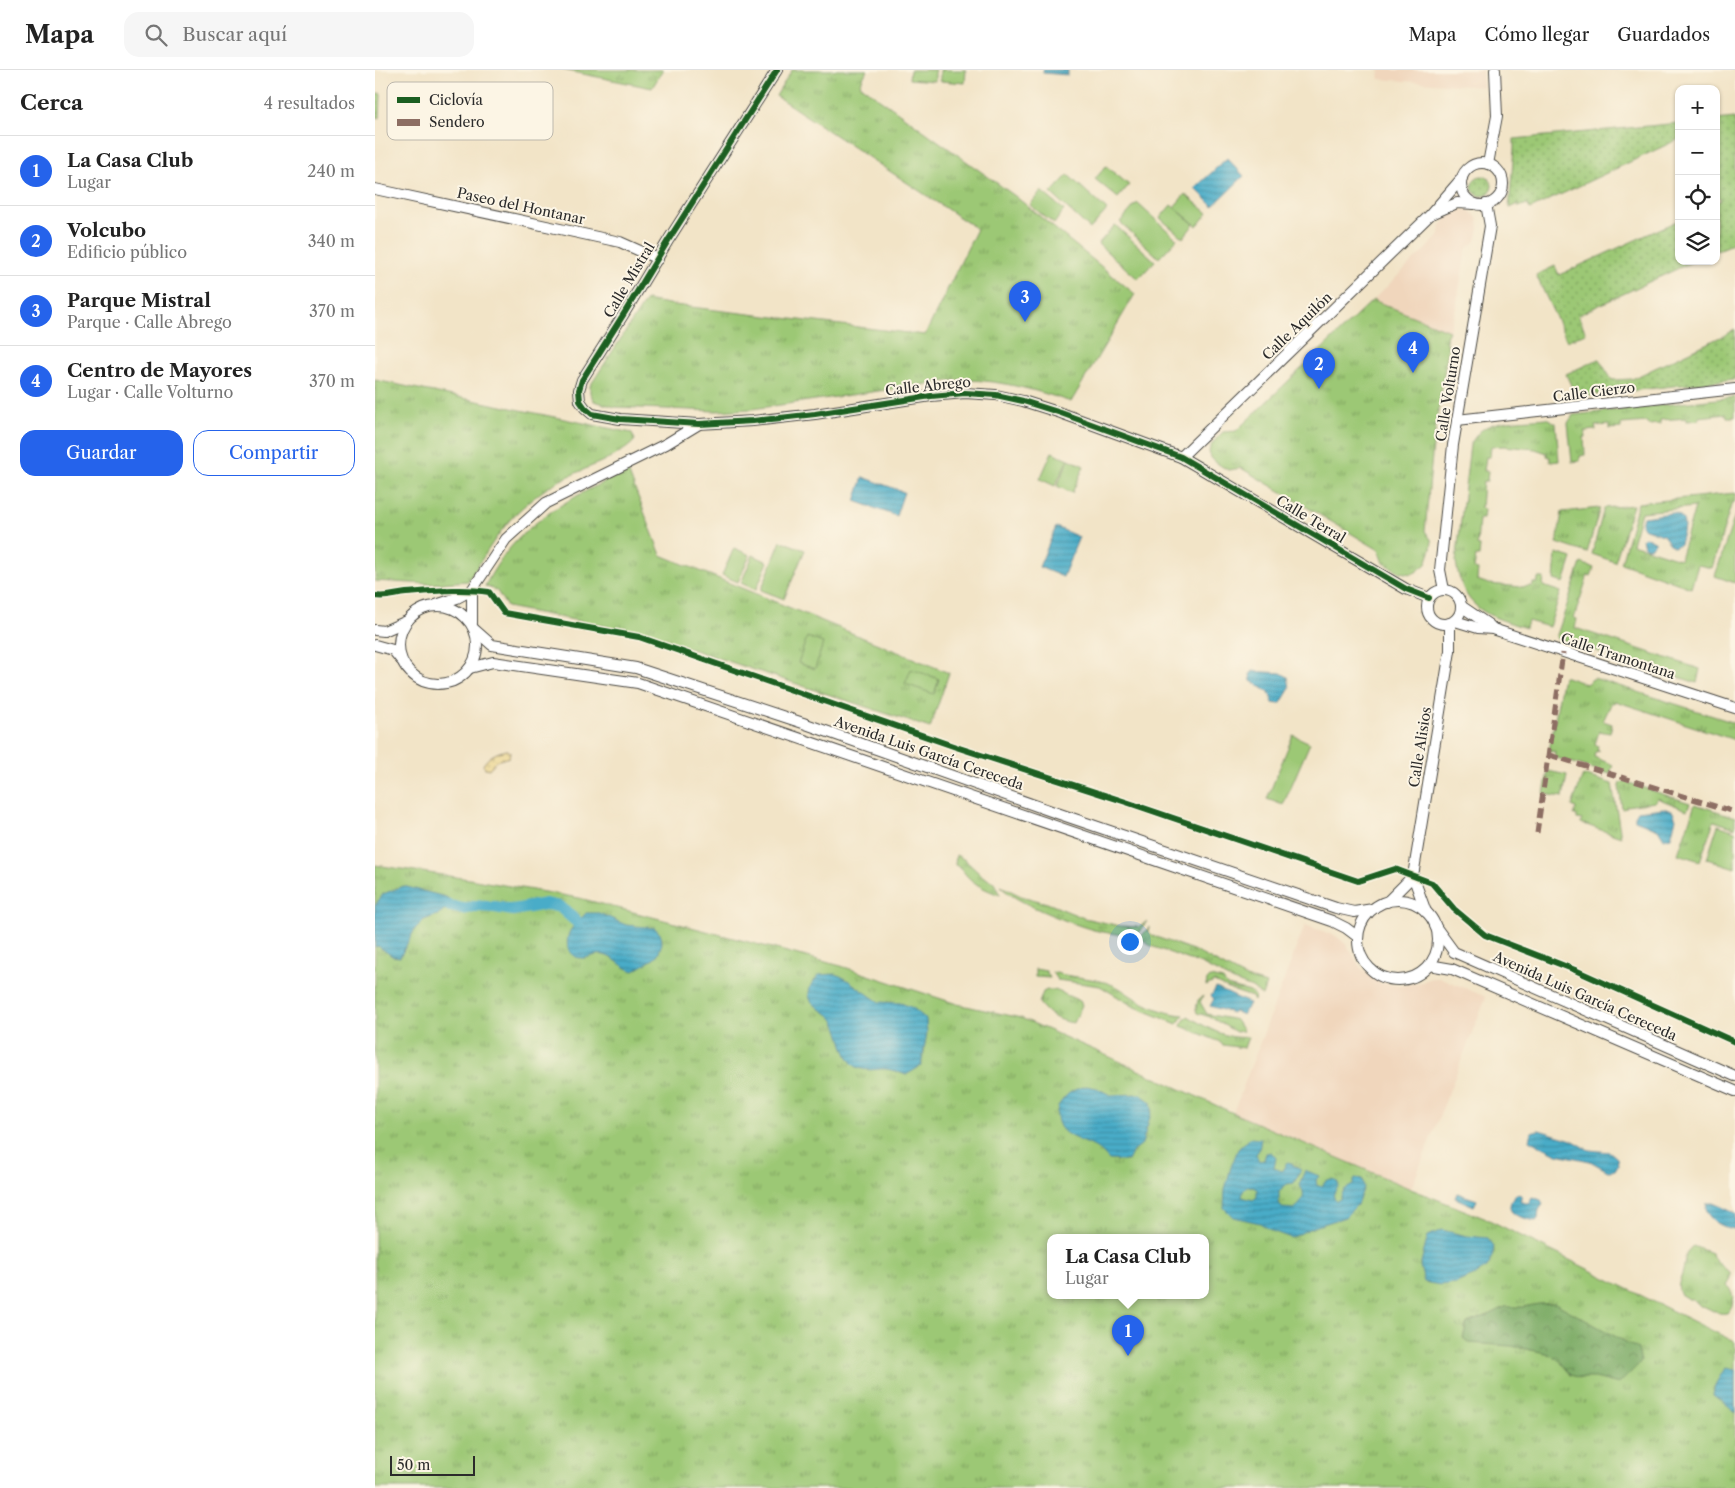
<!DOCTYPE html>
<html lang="es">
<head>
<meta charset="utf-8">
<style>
	:root { --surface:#fff; --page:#f6f6f6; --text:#222; --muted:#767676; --line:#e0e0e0; --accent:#2563eb }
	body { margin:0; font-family:"Libre Caslon Text",serif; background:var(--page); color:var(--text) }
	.controls { position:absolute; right:15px; top:15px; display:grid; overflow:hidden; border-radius:10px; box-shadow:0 1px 4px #0004 }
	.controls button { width:45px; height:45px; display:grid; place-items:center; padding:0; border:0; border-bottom:1px solid var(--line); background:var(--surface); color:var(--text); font:25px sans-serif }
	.scale { position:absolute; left:15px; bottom:12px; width:85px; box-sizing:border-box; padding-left:5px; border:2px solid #2b2b2b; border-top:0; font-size:14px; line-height:18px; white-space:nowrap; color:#2b2b2b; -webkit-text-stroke:4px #fcf5e5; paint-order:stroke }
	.you { position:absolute; left:754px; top:871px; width:18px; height:18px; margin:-12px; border:4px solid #fff; border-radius:50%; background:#1a73e8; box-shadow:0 0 0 8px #1a73e833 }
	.badge { display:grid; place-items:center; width:32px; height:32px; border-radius:50%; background:var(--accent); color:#fff; font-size:16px; font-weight:700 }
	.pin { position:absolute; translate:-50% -41px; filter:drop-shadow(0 1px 2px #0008) }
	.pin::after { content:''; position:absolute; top:26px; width:18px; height:15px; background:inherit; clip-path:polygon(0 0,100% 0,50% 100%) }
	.popup { position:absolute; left:672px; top:1164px; width:162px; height:65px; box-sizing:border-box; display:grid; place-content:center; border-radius:10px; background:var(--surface); filter:drop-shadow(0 1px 4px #0005); font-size:16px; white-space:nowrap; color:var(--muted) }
	.popup b { font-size:19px; color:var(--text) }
	.popup::after { content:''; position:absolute; left:50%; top:100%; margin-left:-10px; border:10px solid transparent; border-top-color:var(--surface) }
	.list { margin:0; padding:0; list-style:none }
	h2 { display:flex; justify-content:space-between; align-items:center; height:65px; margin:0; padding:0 20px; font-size:21px }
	h2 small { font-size:16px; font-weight:400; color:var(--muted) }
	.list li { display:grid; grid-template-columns:32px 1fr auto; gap:15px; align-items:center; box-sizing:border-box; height:70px; padding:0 20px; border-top:1px solid var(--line) }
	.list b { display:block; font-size:19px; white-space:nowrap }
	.list p { margin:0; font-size:16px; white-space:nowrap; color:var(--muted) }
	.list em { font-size:16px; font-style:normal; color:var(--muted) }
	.actions { display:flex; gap:10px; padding:15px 20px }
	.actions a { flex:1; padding:11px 0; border:1px solid var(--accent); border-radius:15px; text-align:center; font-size:18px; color:var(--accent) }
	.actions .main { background:var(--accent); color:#fff }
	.icon { flex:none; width:28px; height:28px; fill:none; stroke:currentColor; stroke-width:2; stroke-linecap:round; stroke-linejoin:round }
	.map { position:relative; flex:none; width:1360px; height:1418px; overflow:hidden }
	header { display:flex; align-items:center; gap:30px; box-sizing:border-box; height:70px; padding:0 25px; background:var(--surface); border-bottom:1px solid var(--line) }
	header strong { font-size:24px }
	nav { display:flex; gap:28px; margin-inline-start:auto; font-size:18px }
	.search { width:350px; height:45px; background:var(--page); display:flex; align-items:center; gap:12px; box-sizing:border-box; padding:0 18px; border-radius:15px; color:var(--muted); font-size:19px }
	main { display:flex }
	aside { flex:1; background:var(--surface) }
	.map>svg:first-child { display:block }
	.built { fill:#f0d6bc }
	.grass { fill:url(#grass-tufts); stroke:#647a50; fill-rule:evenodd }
	.forest { fill:url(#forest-crowns); stroke:#546c48 }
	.sand { fill:url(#sand-dots); stroke:#8c8264 }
	.garden { fill:url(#garden-dots); stroke:#647a50 }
	.pitch { fill:#9cc875; stroke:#647a50 }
	.water { fill:url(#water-rules); stroke:#3a6c7a; fill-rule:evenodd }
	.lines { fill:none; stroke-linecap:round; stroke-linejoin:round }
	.canal { stroke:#48acc8; stroke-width:12 }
	.street-casing { stroke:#494742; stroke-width:12 }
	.street { stroke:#fff; stroke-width:10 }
	.quiet { stroke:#8d6e63; stroke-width:5; stroke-dasharray:10 5; stroke-linecap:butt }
	.cycleway-casing { stroke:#fcf5e5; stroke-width:9 }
	.cycleway { stroke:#1b5e20; stroke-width:6 }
	.labels { text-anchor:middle; stroke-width:4; stroke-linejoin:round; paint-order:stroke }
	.street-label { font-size:14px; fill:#2b2b2b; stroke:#fcf5e5 }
	.key { fill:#fcf5e5; stroke:#bdb8ad; stroke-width:1 }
	.key-label { font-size:14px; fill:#2b2b2b }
</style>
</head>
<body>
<header>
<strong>Mapa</strong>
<div class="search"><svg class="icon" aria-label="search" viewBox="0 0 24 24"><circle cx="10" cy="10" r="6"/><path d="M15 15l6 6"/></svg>Buscar aquí</div>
<nav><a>Mapa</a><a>Cómo llegar</a><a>Guardados</a></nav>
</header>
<main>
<aside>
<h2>Cerca<small>4 resultados</small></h2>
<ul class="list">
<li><span class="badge">1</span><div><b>La Casa Club</b><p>Lugar</p></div><em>240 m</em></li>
<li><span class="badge">2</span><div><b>Volcubo</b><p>Edificio público</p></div><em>340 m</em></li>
<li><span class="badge">3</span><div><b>Parque Mistral</b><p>Parque · Calle Abrego</p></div><em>370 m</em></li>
<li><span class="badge">4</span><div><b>Centro de Mayores</b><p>Lugar · Calle Volturno</p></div><em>370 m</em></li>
</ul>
<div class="actions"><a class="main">Guardar</a><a>Compartir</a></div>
</aside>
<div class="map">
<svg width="1360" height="1418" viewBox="0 0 1360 1418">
	<defs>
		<pattern id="grass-tufts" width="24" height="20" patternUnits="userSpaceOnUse" patternTransform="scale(1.25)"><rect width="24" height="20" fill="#9cc875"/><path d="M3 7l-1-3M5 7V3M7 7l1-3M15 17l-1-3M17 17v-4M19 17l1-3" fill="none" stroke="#7fa360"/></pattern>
		<pattern id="forest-crowns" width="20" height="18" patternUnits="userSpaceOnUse" patternTransform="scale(1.25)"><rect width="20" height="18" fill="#7dac66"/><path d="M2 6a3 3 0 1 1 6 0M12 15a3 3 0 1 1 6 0" fill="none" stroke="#678c54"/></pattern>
		<pattern id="sand-dots" width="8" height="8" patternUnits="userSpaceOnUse" patternTransform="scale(1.25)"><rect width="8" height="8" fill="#eeda9e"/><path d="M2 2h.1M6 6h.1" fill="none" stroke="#cb8" stroke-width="1.8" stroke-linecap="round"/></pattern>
		<pattern id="garden-dots" width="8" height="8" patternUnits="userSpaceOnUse" patternTransform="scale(1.25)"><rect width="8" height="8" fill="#9cc875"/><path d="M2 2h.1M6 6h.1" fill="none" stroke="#7fa360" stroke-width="1.8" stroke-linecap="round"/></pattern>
		<pattern id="water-rules" width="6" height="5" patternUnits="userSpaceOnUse" patternTransform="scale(1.25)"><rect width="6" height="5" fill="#48acc8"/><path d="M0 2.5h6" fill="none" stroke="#3c8ca3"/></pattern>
	</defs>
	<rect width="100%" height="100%" fill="#fcf5e5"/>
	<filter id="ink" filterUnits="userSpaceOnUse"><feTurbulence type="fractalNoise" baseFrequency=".02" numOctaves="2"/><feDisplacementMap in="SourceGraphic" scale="10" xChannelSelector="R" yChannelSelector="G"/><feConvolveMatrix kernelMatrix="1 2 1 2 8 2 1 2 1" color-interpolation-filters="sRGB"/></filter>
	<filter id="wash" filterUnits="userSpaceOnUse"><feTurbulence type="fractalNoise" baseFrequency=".0096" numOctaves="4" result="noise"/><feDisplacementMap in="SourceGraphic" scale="20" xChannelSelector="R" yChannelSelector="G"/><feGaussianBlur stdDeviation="1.12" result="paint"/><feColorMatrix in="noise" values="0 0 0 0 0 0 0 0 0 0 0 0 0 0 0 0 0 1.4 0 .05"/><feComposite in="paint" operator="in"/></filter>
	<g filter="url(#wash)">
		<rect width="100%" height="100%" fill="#f2e4c7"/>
		<!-- built -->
		<g class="built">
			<polygon points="1005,0 1107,0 1108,17 1004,9"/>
			<polygon points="1089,139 1100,145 1103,150 1104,159 1101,171 1091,179 1081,238 1074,261 998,230 1065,165 1065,157 1076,143"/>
			<polygon points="930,855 961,866 972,875 985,897 1006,913 1026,916 1047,912 1056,908 1066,908 1111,927 1036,1119 858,1043"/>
		</g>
		<!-- grass -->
		<g class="grass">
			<polygon points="188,0 288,0 277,18"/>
			<path d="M417 0H492L485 15 640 126 760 224 696 332C658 319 621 309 581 310L377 339 341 341 240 337 219 331 215 323V316L271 230 299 235 550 265 602 159 401 26Z"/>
			<path d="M998 230 1074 261 1071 267 1073 278 1058 375 1050 461 1057 471 1056 479 1051 494 1041 502 1036 504 1025 502 1009 493 1004 480 866 398 853 400C830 387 828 381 848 362L861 361Z"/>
			<path d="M0 310 257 363 260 370C248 387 195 403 175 416 163 424 143 440 134 451 119 469 106 491 93 511L55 514 0 511Z"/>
			<polygon points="1360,327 1360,347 1352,347 1351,344 1324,347 1324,350 1312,351 1312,348 1285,350 1285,354 1273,355 1272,352 1246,354 1246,358 1234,359 1234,355 1220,356 1221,360 1210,361 1211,367 1209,367 1210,385 1205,386 1205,391 1197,392 1193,353 1198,345"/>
			<path d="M1171 348 1181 353 1184 391 1175 392V387L1172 386V383L1160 379 1140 377 1128 376 1116 377 1115 387H1111L1109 401H1113L1112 411H1108L1106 438 1109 439 1108 449H1104L1102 475 1105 476 1104 486H1101L1099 499 1103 500 1102 510 1114 514 1125 515 1146 517 1158 516V513H1162L1163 508H1169L1168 516 1186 522 1174 557 1153 551 1151 558C1110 545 1088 539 1081 492L1095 375C1099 368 1104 361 1111 357 1126 349 1154 350 1171 348Z"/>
			<path d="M253 401 286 485 574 603 555 658 271 564 132 537 122 521 110 516C140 455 193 428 253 401Z"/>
			<path d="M1360 423V432H1357L1337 498 1323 495 1316 518 1246 493 1263 433ZM1320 437 1305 489 1257 474 1266 442Z"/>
			<polygon points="1258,435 1240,492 1217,484 1229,438"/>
			<polygon points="1225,438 1212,483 1182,473 1187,442"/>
			<polygon points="1181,483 1197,488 1189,513 1179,510"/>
			<polygon points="1206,493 1219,498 1216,506 1213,505 1199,548 1202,549 1200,558 1325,599 1322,613 1181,568"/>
			<polygon points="1188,606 1211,614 1219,608 1360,653 1360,670 1240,631 1239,633 1237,632 1228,651 1237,654 1235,663 1224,661 1220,674 1223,676 1222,680 1225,681 1220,682 1219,687 1238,695 1235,704 1179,687 1180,682 1174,681"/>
			<polygon points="1173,701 1192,705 1188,727 1169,724"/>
			<polygon points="1208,705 1237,714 1246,767 1206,753 1207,750 1202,749 1202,745 1199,745 1201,738 1197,736"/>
			<polygon points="1251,712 1315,733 1312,740 1282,728 1280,732 1251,736 1251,738 1247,739 1244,716 1245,713"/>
			<polygon points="1320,734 1360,747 1360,758 1339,751 1325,791 1303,784"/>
			<path d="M581 785 590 790 606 805 619 813 625 825C614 821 604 817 595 809 589 804 588 798 580 795Z"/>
			<path d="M0 795 94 809 204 828 466 896 582 934 646 948 726 983 858 1043 1036 1119 1114 1150 1360 1272V1418H0ZM676 1167H830V1225H676Z"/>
			<path d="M626 816 646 826 672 833 709 848 745 856 765 857 772 851 761 867C748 864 735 864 723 861 704 857 635 831 626 816Z"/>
			<polygon points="774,857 773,862 778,866 818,880 871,908 891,914 887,926 877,918 859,911 826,894 776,876 765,868"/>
			<polygon points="660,899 671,901 675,908 660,907"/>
			<path d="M677 902C697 908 719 907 738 915 746 918 751 923 758 927 772 936 792 944 809 945L802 954 758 936 725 916 682 910Z"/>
			<polygon points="835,907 848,910 852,916 875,922 880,926 879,931 877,927 856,920 839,912 831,916 832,910"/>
			<path d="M672 920H680L705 931 707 935 699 953C683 951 674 946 664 933L668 922Z"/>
			<polygon points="828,926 825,932 832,944 861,950 868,961 861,962 835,947 822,943 821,939 823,930"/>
			<path d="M813 946C831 957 851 970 873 967L869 978 848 975 843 971 806 956 807 953Z"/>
			<path d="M1318 1176 1336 1183 1340 1190 1355 1203V1208L1351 1215C1360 1223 1360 1235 1352 1243 1338 1245 1336 1237 1325 1236L1318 1229H1313L1305 1224C1301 1214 1306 1210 1308 1201 1310 1192 1309 1182 1318 1176Z"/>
		</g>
		<!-- forest -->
		<polygon class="forest" points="1180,1233 1263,1279 1266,1292 1244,1314 1220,1308 1206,1308 1196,1305 1184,1290 1171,1283 1136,1276 1094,1273 1088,1268 1092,1253 1116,1244 1130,1237 1147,1237 1164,1234"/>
		<!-- sand -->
		<path class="sand" d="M132 680 135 682 134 687 121 691 114 699 110 698 108 695C113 686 122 682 132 680Z"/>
		<!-- garden -->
		<g class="garden">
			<polygon points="5,23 6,25 5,48 0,47 0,24"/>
			<polygon points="1360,48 1360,173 1341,181 1341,132 1346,130 1341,121 1341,50"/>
			<polygon points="1304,53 1304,69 1155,139 1152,134 1144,137 1143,134 1134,138 1139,79 1139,69"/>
			<circle cx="1107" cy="116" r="10"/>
			<polygon points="1304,150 1304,191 1319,191 1203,245 1211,263 1192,271 1161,205 1180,196 1184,205"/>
			<polygon points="1360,260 1360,309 1201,327 1191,304 1224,289 1237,310 1257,309"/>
		</g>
		<!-- pitch -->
		<g class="pitch">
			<polygon points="535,0 560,0 560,11 534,9"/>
			<polygon points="565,0 591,0 590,13 565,11"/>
			<polygon points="731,96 754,115 743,128 720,109"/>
			<polygon points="693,105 732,140 715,159 676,123"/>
			<polygon points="666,121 689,140 679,154 655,135"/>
			<polygon points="810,124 833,143 822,156 799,137"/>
			<polygon points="762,133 802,169 784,188 745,152"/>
			<polygon points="796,135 819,154 808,168 785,148"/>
			<polygon points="740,155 780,191 763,209 723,174"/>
			<polygon points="677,382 693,389 680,416 665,409"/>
			<polygon points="694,389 709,396 697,423 682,416"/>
			<polygon points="1360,445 1360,513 1340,506"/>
			<polygon points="406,471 430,480 409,529 386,520"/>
			<polygon points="359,478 375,485 363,512 347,505"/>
			<polygon points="378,485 393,492 381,520 366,513"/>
			<polygon points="432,567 448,573 440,599 423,593"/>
			<polygon points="536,599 564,609 559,624 530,614"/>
			<polygon points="918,665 935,673 908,735 892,729"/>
			<polygon points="1343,755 1360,761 1360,798 1332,789"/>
		</g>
		<!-- water -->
		<g class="water">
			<polygon points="668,0 693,0 693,5 668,3"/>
			<polygon points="852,88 869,106 838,136 820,118"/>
			<polygon points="488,407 529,422 521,446 480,431"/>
			<path d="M1297 443C1315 445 1308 462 1305 474L1299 477 1296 475 1288 465 1268 458 1266 454 1268 447Z"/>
			<polygon points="681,457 704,467 688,507 664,497"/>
			<path d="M1270 467 1280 471V473C1277 477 1273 479 1269 476L1267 469Z"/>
			<polygon points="878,601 906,603 913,607 915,618 906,633 904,634 898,633 894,622 876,611 875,604"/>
			<polygon points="1289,738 1298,742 1301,749 1296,767 1289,769 1283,759 1260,750 1260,746 1263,741"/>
			<polygon points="28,816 71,827 78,832 65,844 49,850 40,859 25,887 17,886 3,876 0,877 0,836 8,824"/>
			<path d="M211 843H224L251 855 280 858 286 865 287 873 284 882 280 888 259 901C247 898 241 888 229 885 221 883 213 889 206 888 191 887 190 871 195 861 199 854 206 849 211 843Z"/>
			<path d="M461 904 471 909 504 932 526 933 538 938 551 949 552 963 546 996 531 1005C523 1002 513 998 505 999 497 1000 486 1001 479 995 469 987 466 963 460 952 455 942 440 939 435 929 431 920 439 911 444 905Z"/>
			<polygon points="841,918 874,933 868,945 859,941 857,943 835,936 839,929 836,926"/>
			<path d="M711 1016 722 1018 735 1025 765 1024 776 1032 777 1040 767 1074 758 1081 753 1091 734 1090C730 1086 727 1082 723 1079 708 1069 683 1068 682 1046 682 1040 682 1037 686 1032 693 1022 700 1019 711 1016Z"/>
			<polygon points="1164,1060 1197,1070 1214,1080 1235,1082 1242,1088 1243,1095 1240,1100 1233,1101 1215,1091 1182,1084 1154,1070 1156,1062"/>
			<path d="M875 1068 886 1069 884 1080 881 1084 884 1091 889 1090 891 1083 896 1082 901 1088 899 1098 907 1101 912 1092 926 1099 919 1113 912 1114 904 1121V1133L907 1138 919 1139C928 1133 932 1123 924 1115L930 1100 944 1106 941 1110 942 1116H947C951 1110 954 1108 961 1110L964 1115 958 1125 961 1131 965 1129 969 1120 978 1115 980 1108 987 1109 989 1117 982 1135 970 1147 936 1158 916 1168 897 1161 885 1153 858 1147 849 1138 850 1119 856 1097 863 1079ZM878 1116 882 1119V1127L878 1130 867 1127 868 1121 872 1117Z"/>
			<polygon points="1082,1123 1102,1130 1099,1136 1080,1128"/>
			<path d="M1141 1124 1147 1125 1145 1131 1154 1134 1157 1127 1166 1130 1168 1134 1164 1140 1163 1149 1161 1151C1144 1147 1125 1144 1141 1124Z"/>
			<path d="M1332 1133H1338L1360 1143V1159C1348 1158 1327 1148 1332 1133Z"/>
			<polygon points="1067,1160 1092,1166 1113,1168 1119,1176 1117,1189 1112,1198 1098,1206 1081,1213 1065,1215 1049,1212 1045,1196 1053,1166"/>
			<polygon points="1350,1298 1360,1300 1360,1342 1338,1325 1340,1315"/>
		</g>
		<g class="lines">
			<!-- canal -->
			<polyline class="canal" points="75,836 88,839 102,836 120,837 138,840 171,834 185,837 202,852"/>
		</g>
	</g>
	<g filter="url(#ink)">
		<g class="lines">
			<!-- street casing -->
			<g class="street-casing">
				<g id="street">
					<polyline points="402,0 294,169 250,242 207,310 204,320 205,331 210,338 217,344 245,349 324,354 378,351 440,344 556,326 590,323 621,325 648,331 686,343 806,387 1031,519 1054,528"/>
					<circle cx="1107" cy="114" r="21"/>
					<polyline points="1113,94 1122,46 1120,0"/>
					<polyline points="0,119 245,172 283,189"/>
					<polyline points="1059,143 1082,133 1099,134"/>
					<polyline points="1082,350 1360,319"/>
					<polyline points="806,387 1055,145 1087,108"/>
					<circle cx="1069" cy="537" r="17"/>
					<polyline points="1069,520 1065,500 1078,375 1115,156 1111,134"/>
					<polyline points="61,535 82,528 97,520 131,469 171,433 291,374 324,354"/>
					<circle cx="63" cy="575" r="39"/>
					<polyline points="1086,536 1114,555 1118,559"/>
					<polyline points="1080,551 1103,558 1118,559 1360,638"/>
					<polyline points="97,553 97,520"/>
					<polyline points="0,560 9,561 32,551"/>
					<polyline points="100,560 117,575 261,598 428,653 676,741 961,838 979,842 998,839"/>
					<polyline points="0,575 18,580 26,590"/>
					<polyline points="95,598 118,592 263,613 957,851 971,858 983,867"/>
					<circle cx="1023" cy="870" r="40"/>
					<polyline points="1012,832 1038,806"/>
					<polyline points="1051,842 1038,806 1075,581 1075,553"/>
					<polyline points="1060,856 1079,882 1360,1006"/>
					<polyline points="1054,895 1077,899 1360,1021"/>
				</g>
			</g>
			<!-- street -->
			<use href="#street" class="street"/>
			<!-- quiet -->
			<g class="quiet">
				<polyline points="1174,685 1360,742"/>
				<polyline points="1162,763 1188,583"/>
			</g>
			<!-- cycleway casing -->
			<g class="cycleway-casing">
				<g id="cycleway">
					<polyline points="402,0 294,169 250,242 207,310 204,320 205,331 210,338 217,344 245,349 324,354 378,351 440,344 556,326 590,323 621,325 648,331 686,343 806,387 1031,519 1054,528"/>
					<path d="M0 526C12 528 20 524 31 523 59 521 87 518 114 522L129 543 264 567 581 677 754 733 983 811 1020 799 1057 813 1079 839 1110 865 1200 900 1360 972"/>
				</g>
			</g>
			<!-- cycleway -->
			<use href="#cycleway" class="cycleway"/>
		</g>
	</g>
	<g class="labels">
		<!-- street labels -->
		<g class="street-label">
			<text transform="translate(146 136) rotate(12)" y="5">Paseo del Hontanar</text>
			<text transform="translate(254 210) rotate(-59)" y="5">Calle Mistral</text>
			<text transform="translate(922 256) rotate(-44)" y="5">Calle Aquilón</text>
			<text transform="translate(553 316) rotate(-6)" y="5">Calle Abrego</text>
			<text transform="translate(1219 322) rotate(-7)" y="5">Calle Cierzo</text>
			<text transform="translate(1073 324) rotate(-81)" y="5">Calle Volturno</text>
			<text transform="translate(936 449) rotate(31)" y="5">Calle Terral</text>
			<text transform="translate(1243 586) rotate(18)" y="5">Calle Tramontana</text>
			<text transform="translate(1045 677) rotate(-81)" y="5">Calle Alisios</text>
			<text transform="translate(554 683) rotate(19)" y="5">Avenida Luis García Cereceda</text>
			<text transform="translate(1210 926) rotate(24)" y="5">Avenida Luis García Cereceda</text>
		</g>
	</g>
	<!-- legend -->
	<rect x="12" y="12" width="166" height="58" rx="8" class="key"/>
	<rect x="22" y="27" width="23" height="6" fill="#1b5e20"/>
	<rect x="22" y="49" width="23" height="7" fill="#8d6e63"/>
	<g class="key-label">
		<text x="54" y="35">Ciclovía</text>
		<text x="54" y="57">Sendero</text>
	</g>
</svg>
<div class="controls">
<button>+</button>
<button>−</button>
<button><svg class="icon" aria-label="locate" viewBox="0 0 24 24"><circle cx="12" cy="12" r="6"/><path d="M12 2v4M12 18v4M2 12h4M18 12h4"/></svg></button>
<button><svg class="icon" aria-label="layers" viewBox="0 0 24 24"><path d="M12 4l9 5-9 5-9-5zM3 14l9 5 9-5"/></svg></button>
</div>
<div class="scale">50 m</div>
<div class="you"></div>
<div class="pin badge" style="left:753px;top:1286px">1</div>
<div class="popup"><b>La Casa Club</b>Lugar</div>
<div class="pin badge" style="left:944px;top:319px">2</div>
<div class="pin badge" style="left:650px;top:252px">3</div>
<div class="pin badge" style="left:1038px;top:303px">4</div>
</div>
</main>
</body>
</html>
